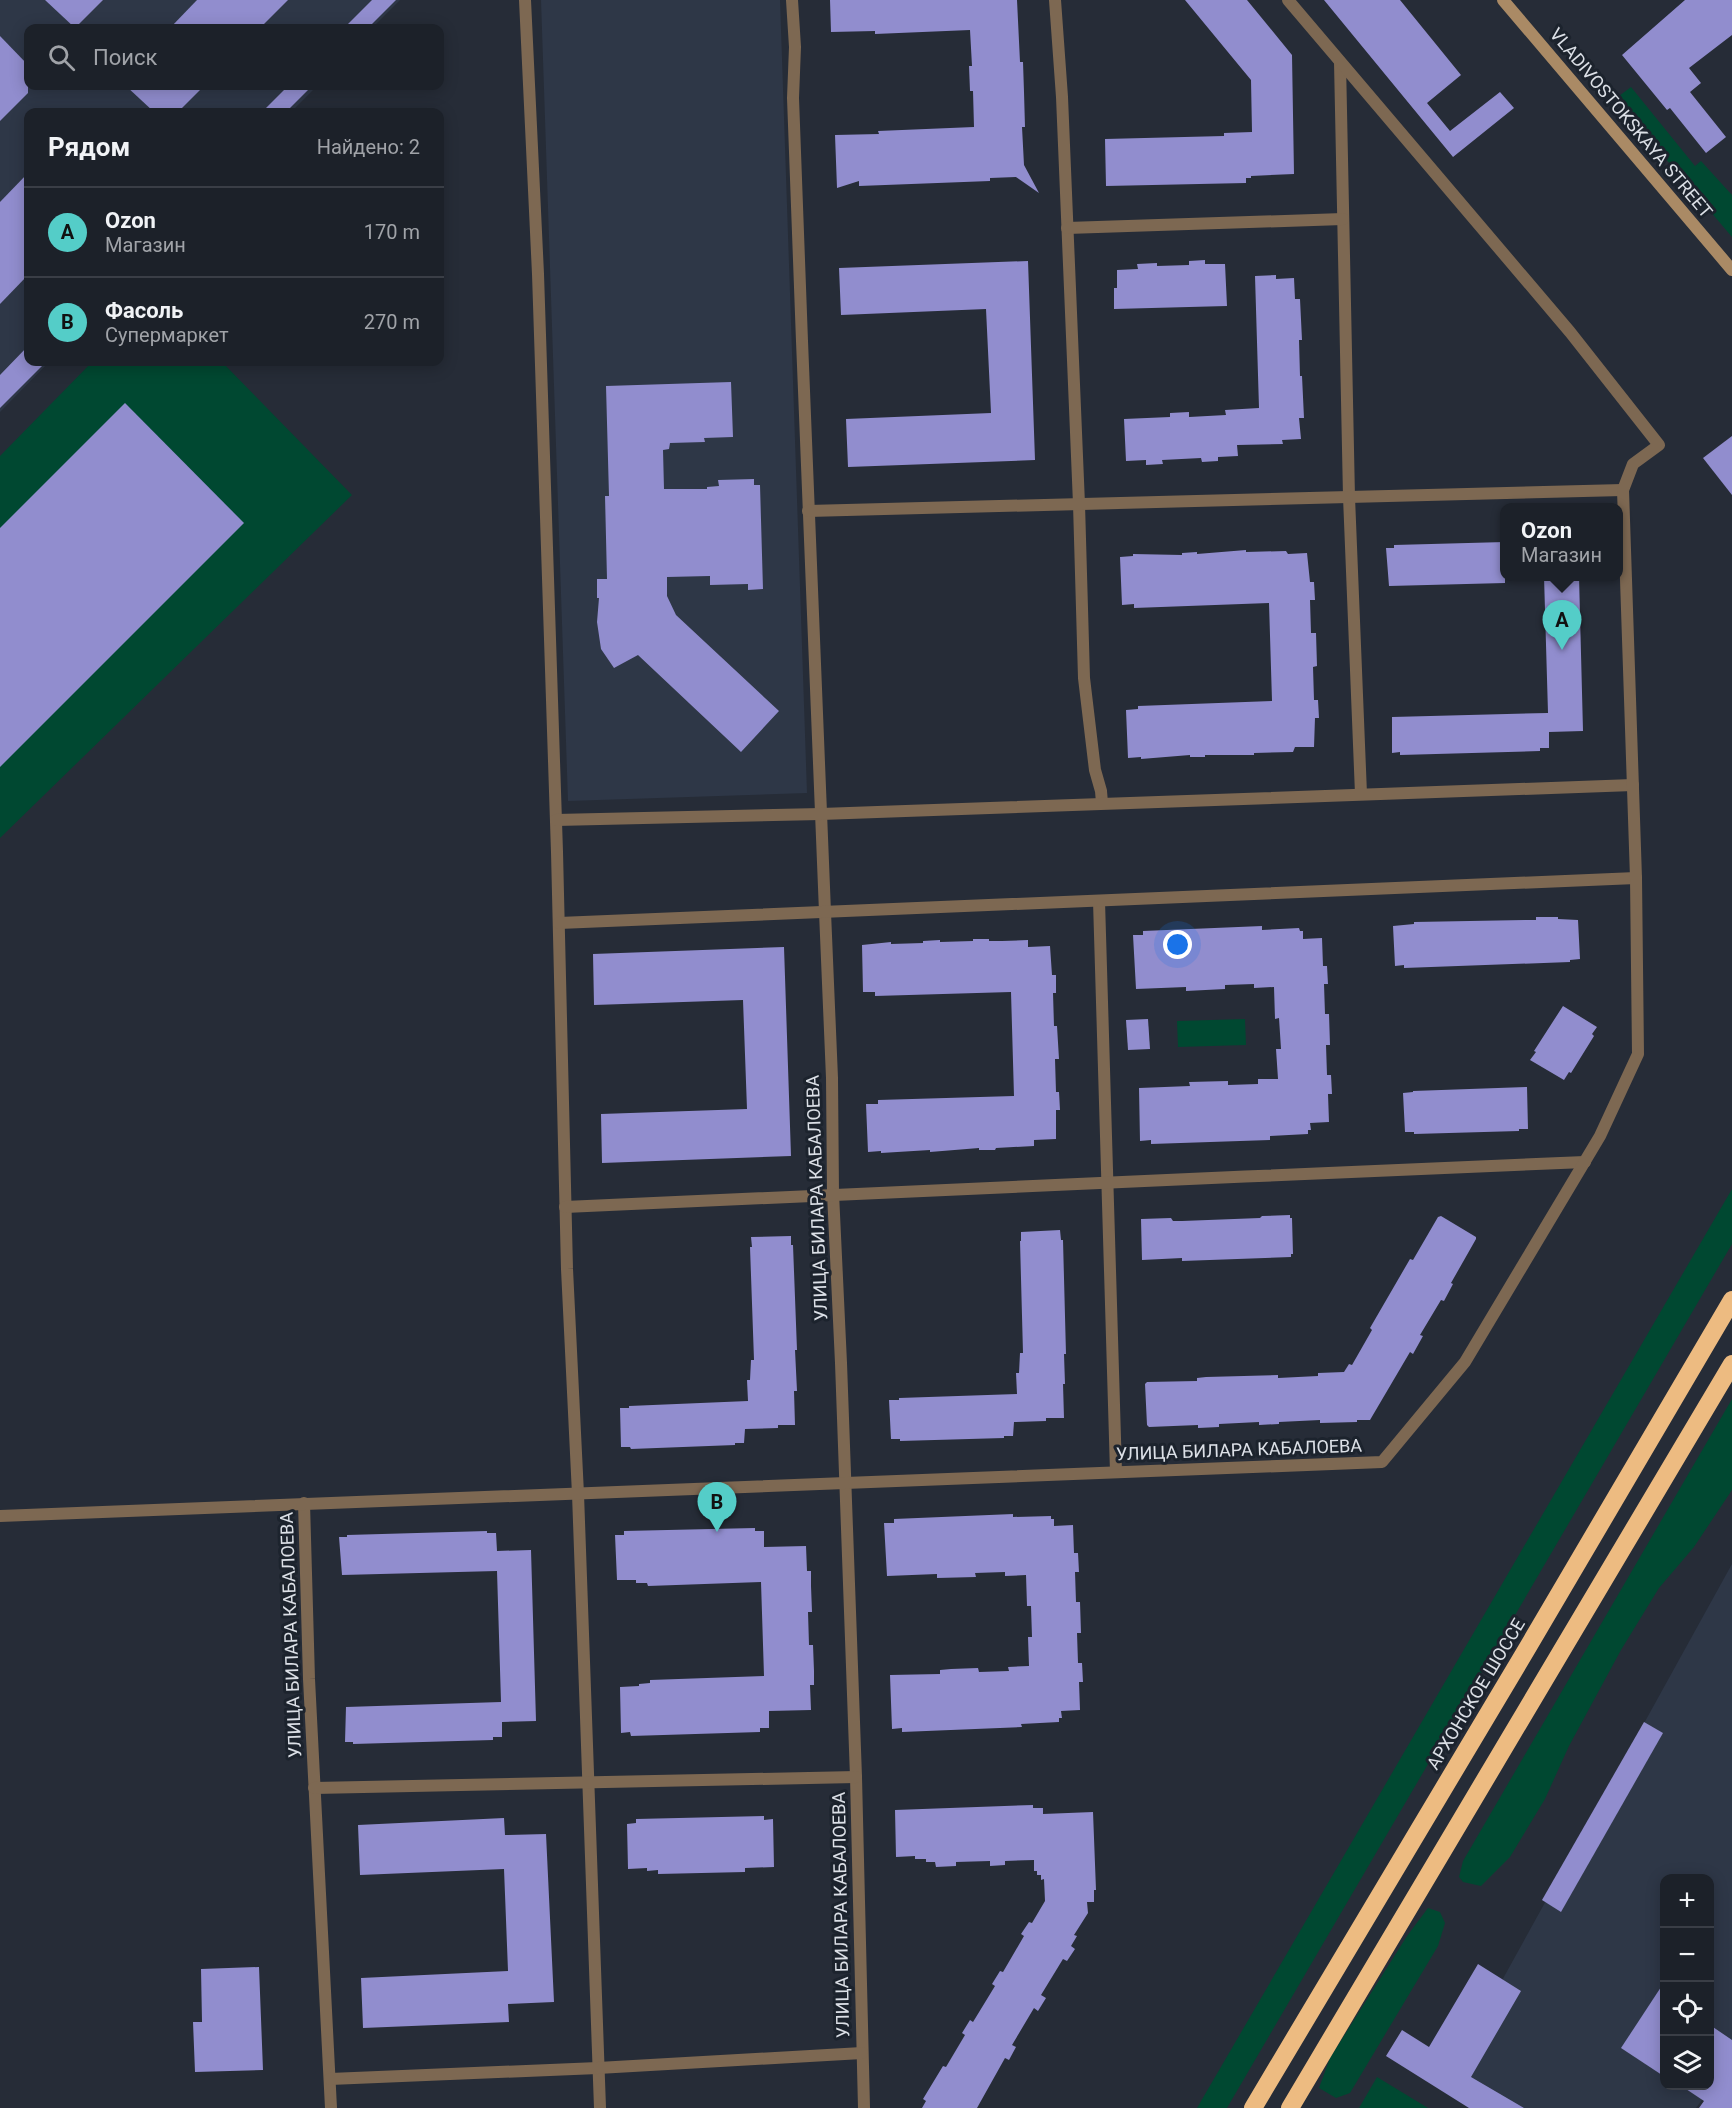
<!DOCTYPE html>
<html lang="ru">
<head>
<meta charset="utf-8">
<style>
	:root { --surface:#1c2129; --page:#292e35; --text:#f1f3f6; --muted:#a0a3a8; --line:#3a3e46; --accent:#54cdc8 }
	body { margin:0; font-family:Roboto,sans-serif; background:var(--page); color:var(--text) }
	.controls { position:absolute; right:18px; bottom:18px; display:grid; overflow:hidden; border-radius:12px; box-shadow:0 3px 15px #0003 }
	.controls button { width:54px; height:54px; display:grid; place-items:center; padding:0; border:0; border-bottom:2px solid var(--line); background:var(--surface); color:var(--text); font:30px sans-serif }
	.you { position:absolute; left:1178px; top:945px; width:21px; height:21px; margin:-15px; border:4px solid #fff; border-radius:50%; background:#1a73e8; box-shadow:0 0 0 9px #1a73e833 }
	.badge { display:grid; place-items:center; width:39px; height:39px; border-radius:50%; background:var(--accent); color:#111; font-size:20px; font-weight:700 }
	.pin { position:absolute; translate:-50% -50px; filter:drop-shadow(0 2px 3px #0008) }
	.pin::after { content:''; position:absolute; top:32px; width:21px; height:18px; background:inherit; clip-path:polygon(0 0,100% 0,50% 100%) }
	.popup { position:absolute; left:1500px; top:503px; width:123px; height:78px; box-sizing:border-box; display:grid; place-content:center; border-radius:12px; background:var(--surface); filter:drop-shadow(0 2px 4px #0005); font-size:20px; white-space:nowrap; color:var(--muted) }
	.popup b { font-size:22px; color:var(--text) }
	.popup::after { content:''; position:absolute; left:50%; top:100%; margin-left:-12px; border:12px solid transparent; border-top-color:var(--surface) }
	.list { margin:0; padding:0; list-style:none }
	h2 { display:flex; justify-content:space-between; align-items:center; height:78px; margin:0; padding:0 24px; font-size:26px }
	h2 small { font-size:20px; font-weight:400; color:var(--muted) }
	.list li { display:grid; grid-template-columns:39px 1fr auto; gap:18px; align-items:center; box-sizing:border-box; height:90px; padding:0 24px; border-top:2px solid var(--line) }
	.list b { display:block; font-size:22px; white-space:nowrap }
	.list p { margin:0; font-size:20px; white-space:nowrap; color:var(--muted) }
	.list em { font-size:20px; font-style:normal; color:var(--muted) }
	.icon { flex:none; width:33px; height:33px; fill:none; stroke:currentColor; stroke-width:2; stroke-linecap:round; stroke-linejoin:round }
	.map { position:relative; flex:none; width:1732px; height:2108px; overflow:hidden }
	.search { position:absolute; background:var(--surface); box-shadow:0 3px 15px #0003; left:24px; top:24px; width:420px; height:66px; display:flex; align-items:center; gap:15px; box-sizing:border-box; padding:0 21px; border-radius:12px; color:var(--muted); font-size:22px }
	.panel { position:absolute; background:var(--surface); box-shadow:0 3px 15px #0003; left:24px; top:108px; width:420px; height:258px; border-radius:12px }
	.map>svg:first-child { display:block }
	.built { fill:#2e3747; fill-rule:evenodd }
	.green { fill:#004831 }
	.building { fill:#918dce }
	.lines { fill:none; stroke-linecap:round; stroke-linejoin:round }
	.street { stroke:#7d6852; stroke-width:12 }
	.secondary { stroke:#aa8a65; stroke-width:12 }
	.highway { stroke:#edbb81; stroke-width:18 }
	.labels { text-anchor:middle; stroke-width:6; stroke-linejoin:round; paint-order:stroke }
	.street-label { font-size:18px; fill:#dce0e7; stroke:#1c232d }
</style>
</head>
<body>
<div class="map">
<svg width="1732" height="2108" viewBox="0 0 1732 2108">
	<rect width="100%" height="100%" fill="#262c37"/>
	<!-- built -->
	<g class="built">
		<polygon points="0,0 400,0 372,28 28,28 28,86 317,86 291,112 28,112 28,362 49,362 0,412"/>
		<polygon points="541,0 780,0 807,793 568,801"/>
		<path d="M1732 1564V2059L1696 2108H1472L1442 2089ZM1664 1878H1710V2086H1664Z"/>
	</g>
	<!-- green -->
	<g class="green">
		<polygon points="1631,87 1695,166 1701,161 1732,195 1732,237 1615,99"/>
		<polygon points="92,362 222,362 352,495 0,838 0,456"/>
		<polygon points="1245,1019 1246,1045 1178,1047 1177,1021"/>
		<polygon points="1732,1189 1732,1244 1227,2108 1197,2108"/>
		<polygon points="1732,1399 1732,1490 1694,1547 1659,1588 1621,1650 1569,1746 1545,1799 1510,1857 1481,1886 1463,1882 1459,1877 1463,1861"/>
		<polygon points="1428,1908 1440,1912 1445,1923 1438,1946 1350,2093 1336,2098 1319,2088 1330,2058 1407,1936"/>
		<polygon points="1377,2077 1428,2108 1359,2108"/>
	</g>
	<!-- building -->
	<g class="building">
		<polygon points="45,0 103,0 75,28"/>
		<polygon points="197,0 288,0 260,28 170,28"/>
		<polygon points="372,0 396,0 368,28 344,28"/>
		<polygon points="830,0 1017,0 1020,62 1023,62 1024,92 1025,127 1022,127 1024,165 1039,193 1016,177 990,178 990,181 859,186 859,181 837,188 835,135 879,134 878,131 974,127 973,91 970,91 969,66 972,66 970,30 875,34 875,31 831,32"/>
		<polygon points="1185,0 1247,0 1292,55 1294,174 1251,176 1251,178 1246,178 1246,183 1106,186 1105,139 1224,136 1224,133 1252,132 1251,80"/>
		<polygon points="1324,0 1400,0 1461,75 1427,103 1450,131 1500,92 1514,108 1453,157"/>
		<polygon points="1685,0 1732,0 1732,35 1689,68 1701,83 1690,92 1726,137 1706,153 1670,108 1667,110 1622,55"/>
		<polygon points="0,36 28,65 28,93 0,121"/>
		<polygon points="126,86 204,86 178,112 154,112"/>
		<polygon points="288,86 312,86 286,112 262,112"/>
		<polygon points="28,173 28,275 0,304 0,202"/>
		<polygon points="1205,260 1205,264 1225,264 1227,306 1114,309 1114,288 1117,288 1117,270 1138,269 1137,264 1157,263 1157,266 1189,265 1189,261"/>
		<polygon points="1028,261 1035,460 848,467 846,419 991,413 986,309 841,315 839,268"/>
		<polygon points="1276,275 1276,279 1294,278 1295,299 1300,299 1302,340 1299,340 1300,376 1302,376 1304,418 1299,418 1301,439 1282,440 1283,444 1237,445 1238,456 1218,457 1218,461 1202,462 1201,458 1162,460 1163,464 1146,465 1146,460 1126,461 1124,419 1170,417 1170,413 1189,412 1189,417 1226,415 1225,410 1259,408 1255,276"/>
		<polygon points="28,346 28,362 46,362 0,408 0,375"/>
		<polygon points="731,382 733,437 704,438 705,442 670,443 669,449 663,450 664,489 707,489 707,487 719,486 718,480 754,479 754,485 760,485 763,589 748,590 748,584 710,585 710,576 667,577 667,596 676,615 779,711 741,752 638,655 614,668 601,649 597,622 599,598 597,598 597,579 607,579 605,496 609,496 606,386"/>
		<polygon points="125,403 244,523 0,767 0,528"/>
		<polygon points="1732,436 1732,495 1703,458"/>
		<polygon points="1505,542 1505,583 1389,586 1386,548 1394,548 1394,545"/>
		<polygon points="1246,550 1246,552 1286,551 1288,554 1307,553 1310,582 1314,582 1315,600 1310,600 1311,633 1316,633 1317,666 1313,667 1314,700 1318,700 1319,718 1315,718 1314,747 1295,747 1293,752 1254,753 1254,755 1205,755 1205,757 1190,757 1190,755 1141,759 1141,757 1128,758 1126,710 1138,709 1138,706 1272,701 1269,603 1134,608 1134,604 1122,605 1120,557 1133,556 1133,554 1182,555 1182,553 1197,552 1197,554"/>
		<polygon points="1544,576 1579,576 1583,731 1549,732 1549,748 1540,748 1540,751 1400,755 1400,752 1392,753 1392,717 1548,713"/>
		<polygon points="1536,917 1558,917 1558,919 1578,920 1580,959 1570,960 1570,962 1404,968 1404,965 1395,966 1393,926 1414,924 1414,922 1525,920 1536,920"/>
		<polygon points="1262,926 1262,930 1299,928 1300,931 1303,931 1303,939 1322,938 1323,966 1327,966 1328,984 1324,984 1325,1014 1329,1014 1330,1045 1326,1045 1327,1075 1331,1075 1332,1094 1328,1094 1329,1122 1310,1123 1311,1130 1308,1130 1308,1134 1270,1136 1270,1140 1151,1144 1151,1140 1140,1141 1139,1088 1190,1086 1189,1082 1228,1081 1228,1085 1258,1084 1258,1079 1278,1079 1276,1049 1281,1049 1279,1018 1275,1019 1274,987 1254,988 1254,984 1225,985 1225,989 1186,991 1186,987 1136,989 1133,935 1143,935 1143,931"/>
		<polygon points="973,939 989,939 989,941 1002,941 1028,940 1028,947 1050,946 1052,975 1056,975 1056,993 1053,993 1054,1026 1057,1026 1059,1059 1055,1059 1056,1092 1059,1092 1060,1110 1056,1110 1056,1139 1034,1140 1034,1146 996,1148 995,1150 979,1150 979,1148 930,1152 930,1150 881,1153 881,1151 868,1152 866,1104 878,1104 878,1100 1014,1096 1011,992 875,996 875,992 863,992 862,945 891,942 891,944 923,943 923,941 940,940 940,942 973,941"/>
		<polygon points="784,947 791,1156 602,1163 601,1114 747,1109 743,1000 594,1005 593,954"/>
		<polygon points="1563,1006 1597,1027 1592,1034 1594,1036 1571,1073 1569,1072 1564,1080 1530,1060 1536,1052 1534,1051"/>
		<polygon points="1148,1019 1150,1049 1128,1050 1126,1020"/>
		<polygon points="1527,1087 1528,1129 1519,1129 1519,1131 1414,1134 1414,1132 1405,1132 1403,1093 1413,1092 1413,1091"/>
		<polygon points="1290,1215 1290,1218 1292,1218 1293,1254 1291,1254 1291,1257 1182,1261 1182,1258 1142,1260 1141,1219 1171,1218 1173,1221 1182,1221 1260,1218 1262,1216"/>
		<polygon points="1441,1216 1476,1237 1476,1239 1451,1283 1453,1284 1444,1301 1441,1300 1420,1335 1423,1336 1413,1354 1410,1352 1370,1420 1357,1420 1357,1422 1320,1423 1320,1420 1279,1422 1279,1424 1259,1425 1259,1422 1219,1424 1219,1427 1198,1428 1198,1425 1149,1427 1147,1425 1145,1384 1147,1382 1197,1381 1197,1378 1206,1377 1278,1375 1278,1378 1318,1376 1318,1373 1344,1372 1349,1364 1352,1365 1372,1330 1370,1328 1410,1259 1413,1260 1438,1217"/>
		<polygon points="1060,1230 1061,1240 1063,1240 1066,1354 1064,1354 1065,1384 1063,1384 1064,1418 1046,1418 1046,1421 1014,1422 1013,1436 1004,1436 1004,1438 900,1441 900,1439 891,1439 889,1400 899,1400 899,1398 1017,1394 1016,1373 1019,1373 1020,1353 1023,1353 1020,1241 1021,1241 1021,1232"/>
		<polygon points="791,1236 791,1245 793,1245 797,1350 795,1350 797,1391 794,1391 795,1425 778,1425 778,1428 745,1429 744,1443 735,1443 735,1445 631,1449 630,1447 621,1447 620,1408 629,1408 629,1406 748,1401 747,1380 750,1380 751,1360 754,1360 750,1247 752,1247 751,1237"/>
		<polygon points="1013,1514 1013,1517 1051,1516 1051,1519 1054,1519 1054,1526 1073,1525 1074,1553 1078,1553 1079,1572 1075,1572 1076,1602 1080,1602 1081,1633 1077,1633 1078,1663 1082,1663 1083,1682 1079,1682 1080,1710 1061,1711 1062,1718 1059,1718 1059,1722 1021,1724 1022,1727 902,1732 902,1728 892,1729 890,1675 940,1674 940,1670 951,1669 978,1668 979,1672 1009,1671 1008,1667 1029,1666 1028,1637 1032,1637 1031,1606 1027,1606 1026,1575 1005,1576 1005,1572 975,1573 976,1577 937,1578 937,1574 887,1576 884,1523 894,1523 894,1519"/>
		<polygon points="755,1528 755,1531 764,1531 764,1547 806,1546 807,1571 811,1571 811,1586 812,1612 808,1612 809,1645 813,1645 814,1671 814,1685 810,1685 811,1710 769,1711 769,1728 760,1728 760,1732 631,1736 630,1732 621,1733 620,1687 639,1686 639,1684 650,1683 650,1680 764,1676 761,1582 648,1586 647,1583 636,1583 636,1580 617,1580 615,1535 624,1535 624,1531"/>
		<polygon points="487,1531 487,1533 496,1533 497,1551 531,1550 536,1721 502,1722 502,1737 493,1737 493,1740 353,1744 353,1742 345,1742 346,1707 501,1702 497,1571 342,1575 339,1537 347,1537 347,1535"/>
		<polygon points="1644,1722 1663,1733 1561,1912 1542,1900"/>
		<polygon points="1033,1805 1033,1808 1043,1808 1043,1814 1093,1812 1096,1890 1094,1890 1094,1902 1087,1902 1088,1913 1074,1935 1077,1936 1071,1946 1075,1949 1067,1961 1063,1959 1041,1995 1046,1998 1038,2011 1034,2008 1012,2045 1016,2047 1009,2060 1005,2058 977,2108 922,2108 926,2101 923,2099 943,2066 946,2067 965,2035 962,2033 970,2020 973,2022 995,1986 992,1984 1000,1971 1003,1972 1024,1936 1021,1934 1029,1922 1032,1923 1045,1901 1044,1879 1041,1880 1041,1875 1037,1875 1037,1871 1034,1871 1034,1860 1005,1861 1005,1865 990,1866 990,1861 956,1862 956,1866 936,1867 935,1862 926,1862 926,1859 915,1859 915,1856 896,1857 895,1810"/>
		<polygon points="764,1816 764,1820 773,1819 774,1867 745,1868 745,1872 658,1874 658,1870 647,1871 647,1868 628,1869 627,1824 636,1823 636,1819"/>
		<polygon points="504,1818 505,1835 546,1834 554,2002 508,2004 509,2022 363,2028 361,1978 508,1971 504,1869 360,1875 358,1825"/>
		<polygon points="1478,1964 1521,1991 1471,2077 1524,2108 1469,2108 1386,2056 1402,2030 1429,2047"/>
		<polygon points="259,1967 263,2070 195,2072 193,2022 202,2022 201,1969"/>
		<polygon points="1665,1981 1665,2077 1621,2048"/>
		<polygon points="1710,2025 1732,2040 1732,2108 1699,2108 1704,2101 1680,2085 1710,2085"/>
	</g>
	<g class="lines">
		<!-- street -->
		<g class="street">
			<polyline points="525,0 538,274 557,852 567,1269 578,1494 600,2108"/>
			<polyline points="792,0 795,47 793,98 802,341 825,912 832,1078 833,1193 841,1363 856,1777 864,2108"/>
			<polyline points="1055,0 1062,97 1079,504 1084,678 1095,770 1101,791 1102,803"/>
			<polyline points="1340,62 1349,497 1361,794"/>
			<polyline points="1067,228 1343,219"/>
			<polyline points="808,511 1623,490"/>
			<polyline points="556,820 821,814 1633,785"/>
			<polyline points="1099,901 1116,1472"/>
			<polyline points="559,923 1636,878"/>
			<path d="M565 1207C905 1190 1245 1177 1585 1162"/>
			<polyline points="304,1503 309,1679 331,2108"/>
			<polyline points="0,1516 1382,1462 1465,1362 1600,1136 1638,1054 1636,878 1623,490 1633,464 1659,445 1570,332 1288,0"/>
			<polyline points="314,1788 856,1777"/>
			<polyline points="330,2079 598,2068 862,2053"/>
		</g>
		<!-- secondary -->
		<polyline class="secondary" points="1503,0 1732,270"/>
		<!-- highway -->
		<g class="highway">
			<polyline points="1253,2108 1528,1647 1732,1300"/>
			<polyline points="1290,2108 1732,1364"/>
		</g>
	</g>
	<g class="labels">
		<!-- street labels -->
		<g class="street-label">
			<text transform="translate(1631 123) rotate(50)" y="6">VLADIVOSTOKSKAYA STREET</text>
			<text transform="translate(817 1198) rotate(-92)" y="6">УЛИЦА БИЛАРА КАБАЛОЕВА</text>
			<text transform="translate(1239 1450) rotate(-2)" y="6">УЛИЦА БИЛАРА КАБАЛОЕВА</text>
			<text transform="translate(291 1635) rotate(-92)" y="6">УЛИЦА БИЛАРА КАБАЛОЕВА</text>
			<text transform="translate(1476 1694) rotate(-59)" y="6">АРХОНСКОЕ ШОССЕ</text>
			<text transform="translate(841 1915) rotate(-91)" y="6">УЛИЦА БИЛАРА КАБАЛОЕВА</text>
		</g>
	</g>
</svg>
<div class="controls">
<button>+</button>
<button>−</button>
<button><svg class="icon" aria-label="locate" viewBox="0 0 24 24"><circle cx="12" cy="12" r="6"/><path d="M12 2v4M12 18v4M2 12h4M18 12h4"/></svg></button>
<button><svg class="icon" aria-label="layers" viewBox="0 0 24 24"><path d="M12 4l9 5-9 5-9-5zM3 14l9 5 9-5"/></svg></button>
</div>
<div class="you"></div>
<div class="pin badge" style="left:1562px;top:650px">A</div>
<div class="popup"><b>Ozon</b>Магазин</div>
<div class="pin badge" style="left:717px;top:1532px">B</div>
<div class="search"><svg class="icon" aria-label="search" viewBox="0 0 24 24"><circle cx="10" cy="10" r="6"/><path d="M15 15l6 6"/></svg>Поиск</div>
<section class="panel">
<h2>Рядом<small>Найдено: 2</small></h2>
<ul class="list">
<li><span class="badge">A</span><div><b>Ozon</b><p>Магазин</p></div><em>170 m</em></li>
<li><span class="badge">B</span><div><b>Фасоль</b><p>Супермаркет</p></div><em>270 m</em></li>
</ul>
</section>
</div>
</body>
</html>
